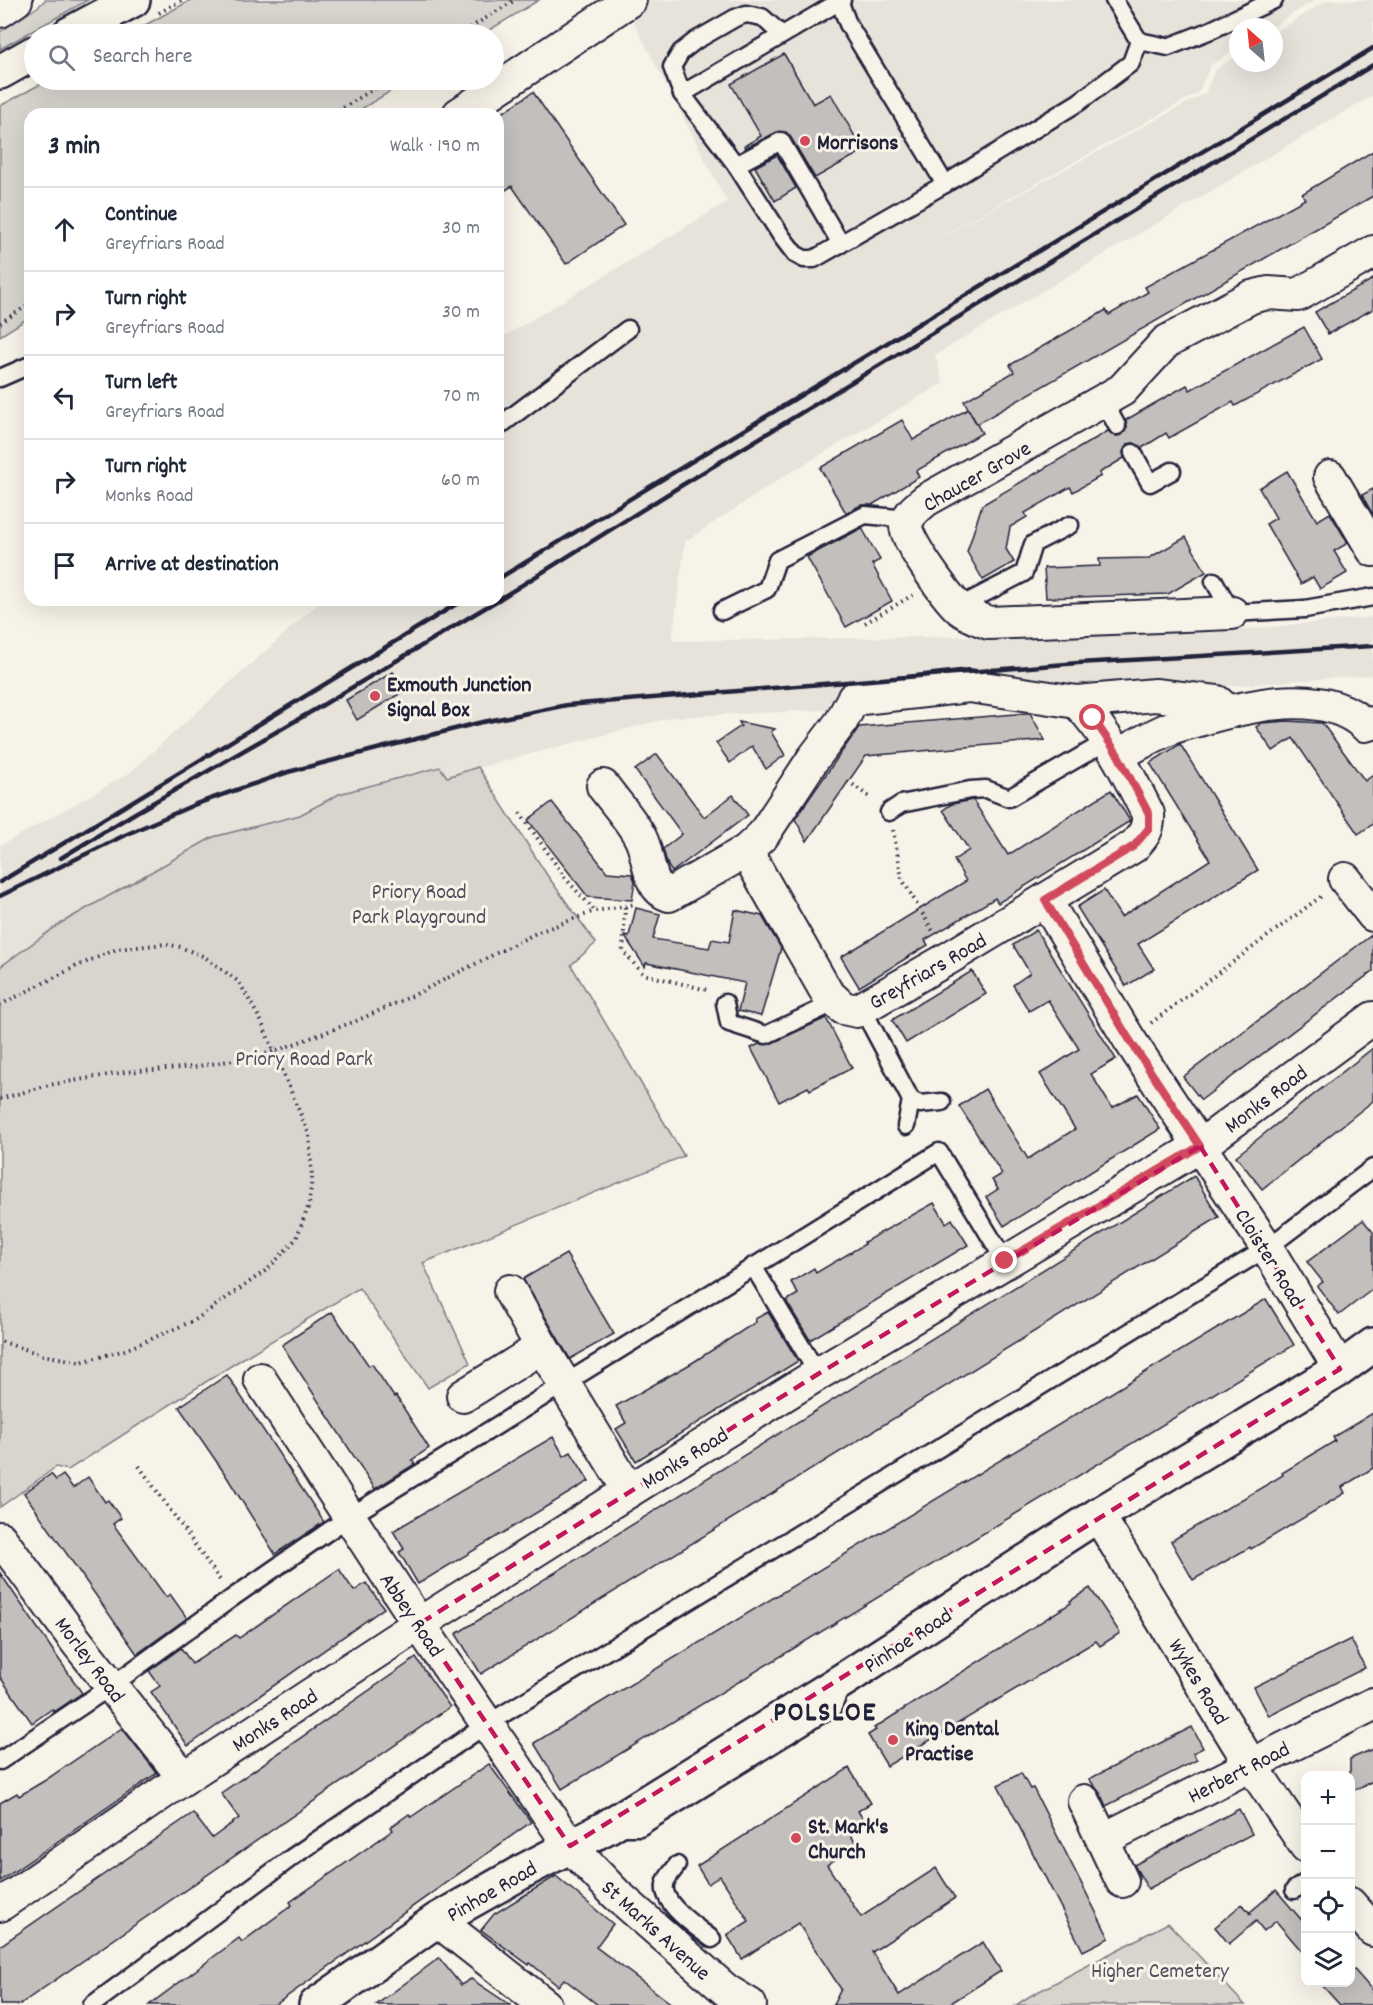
<!DOCTYPE html>
<html lang="en">
<head>
<meta charset="utf-8">
<style>
	:root { --surface:#fff; --page:#f2f2f3; --text:#1f2937; --muted:#747a83; --line:#e0e1e3 }
	body { margin:0; font-family:Dekko,sans-serif; background:var(--page); color:var(--text) }
	.controls { position:absolute; right:18px; bottom:18px; display:grid; overflow:hidden; border-radius:12px; box-shadow:0 6px 24px #0002 }
	.controls button { width:54px; height:54px; display:grid; place-items:center; padding:0; border:0; border-bottom:2px solid var(--line); background:var(--surface); color:var(--text); font:30px sans-serif }
	.compass { position:absolute; left:1229px; top:18px; width:54px; height:54px; border-radius:50%; background:var(--surface); box-shadow:0 6px 24px #0002; rotate:333deg }
	.stop { position:absolute; width:18px; height:18px; margin:-14px; border:4px solid #d1495b; border-radius:50%; background:#fff }
	.stop.end { background:#d1495b; border-color:#fff; box-shadow:0 2px 6px #0008 }
	.list { margin:0; padding:0; list-style:none }
	h2 { display:flex; justify-content:space-between; align-items:center; height:78px; margin:0; padding:0 24px; font-size:26px }
	h2 small { font-size:20px; font-weight:400; color:var(--muted) }
	.list li { display:grid; grid-template-columns:39px 1fr auto; gap:18px; align-items:center; box-sizing:border-box; height:84px; padding:0 24px; border-top:2px solid var(--line) }
	.list b { display:block; font-size:22px; white-space:nowrap }
	.list p { margin:0; font-size:20px; white-space:nowrap; color:var(--muted) }
	.list em { font-size:20px; font-style:normal; color:var(--muted) }
	.icon { flex:none; width:33px; height:33px; fill:none; stroke:currentColor; stroke-width:2; stroke-linecap:round; stroke-linejoin:round }
	.map { position:relative; flex:none; width:1373px; height:2005px; overflow:hidden }
	.search { position:absolute; background:var(--surface); box-shadow:0 6px 24px #0002; left:24px; top:24px; width:480px; height:66px; display:flex; align-items:center; gap:15px; box-sizing:border-box; padding:0 21px; border-radius:33px; color:var(--muted); font-size:22px }
	.panel { position:absolute; background:var(--surface); box-shadow:0 6px 24px #0002; left:24px; top:108px; width:480px; height:498px; border-radius:18px }
	.map>svg:first-child { display:block }
	.built { fill:#e7e3db }
	.green { fill:#d8d5cf; stroke:#7d7c85; stroke-width:1.5 }
	.building { fill:#c2bfbd; stroke:#22223b; stroke-width:1.5 }
	.lines { fill:none; stroke-linecap:round; stroke-linejoin:round }
	.lane-casing { stroke:#22223b; stroke-width:21 }
	.street-casing { stroke:#22223b; stroke-width:36 }
	.secondary-casing { stroke:#22223b; stroke-width:38 }
	.path { stroke:#22223b; stroke-width:4; stroke-dasharray:1.5 4.5; stroke-linecap:butt }
	.lane { stroke:#f7f3e8; stroke-width:16 }
	.street { stroke:#f7f3e8; stroke-width:32 }
	.secondary { stroke:#f7f3e8; stroke-width:33 }
	.rail { stroke:#22223b; stroke-width:4.5 }
	.route { stroke:#d1495b; stroke-width:8 }
	.marked { fill:none; stroke:#c2185b; stroke-width:4.5; stroke-dasharray:12 8; stroke-linejoin:round }
	.poi-dot { fill:#d1495b; stroke:#f7f3e8; stroke-width:2 }
	.labels { text-anchor:middle; stroke-width:6; stroke-linejoin:round; paint-order:stroke }
	.poi-label { font-size:22px; font-weight:bold; fill:#22223b; stroke:#f7f3e8; text-anchor:start }
	.street-label { font-size:22px; fill:#22223b; stroke:#f7f3e8 }
	.park-label { font-size:22px; fill:#504f60; stroke:#f7f3e8 }
	.district-label { font-size:28px; font-weight:bold; letter-spacing:1.5px; fill:#22223b; stroke:#f7f3e8 }
</style>
</head>
<body>
<div class="map">
<svg width="1373" height="2005" viewBox="0 0 1373 2005">
	<rect width="100%" height="100%" fill="#f7f3e8"/>
	<filter id="ink" filterUnits="userSpaceOnUse"><feTurbulence type="fractalNoise" baseFrequency=".0167" numOctaves="2"/><feDisplacementMap in="SourceGraphic" scale="12" xChannelSelector="R" yChannelSelector="G"/><feConvolveMatrix kernelMatrix="1 2 1 2 8 2 1 2 1" color-interpolation-filters="sRGB"/></filter>
	<g filter="url(#ink)">
		<!-- built -->
		<polygon class="built" points="622,0 1315,0 1272,27 1238,27 1238,48 1211,65 1198,93 908,255 1205,93 1215,70 1238,55 1238,63 1274,63 1274,33 1327,0 1373,0 1373,95 935,355 943,383 781,478 685,542 672,641 1216,632 1373,617 1373,675 1044,700 673,717 213,837 61,923 0,967 0,846 128,774 322,600 498,600 498,340 727,202"/>
		<!-- green -->
		<g class="green">
			<polygon points="45,0 88,0 0,49 0,32 39,6"/>
			<polygon points="191,0 539,0 483,34 129,34"/>
			<polygon points="48,80 409,80 353,114 30,114 30,317 0,336 0,106"/>
			<polygon points="440,767 447,777 478,767 547,875 596,943 571,965 684,1156 423,1263 470,1363 428,1388 359,1288 245,1357 68,1470 56,1467 0,1507 0,967 61,923 213,837 300,815 339,794"/>
			<polygon points="1168,1923 1245,2005 1016,2005 1030,1996"/>
		</g>
		<!-- building -->
		<g class="building">
			<polygon points="784,54 813,104 831,94 863,151 815,178 790,136 786,132 777,132 745,148 744,146 761,136 731,84"/>
			<polygon points="533,92 624,225 566,264 512,186 498,195 498,116"/>
			<polygon points="1373,151 1373,196 977,424 964,401 1014,372 1010,365 1106,310 1109,315 1148,292 1145,287 1305,199 1302,194"/>
			<polygon points="777,155 796,188 775,201 755,167"/>
			<polygon points="1373,279 1373,309 1328,334 1315,312"/>
			<polygon points="1304,327 1322,359 1235,406 1233,402 1169,438 1166,433 1142,448 1134,443 1127,444 1123,452 1124,458 1099,473 1101,476 1073,492 1070,487 1025,513 1027,517 1010,527 1006,549 1014,562 983,580 967,552 982,505 1108,431 1116,436 1122,435 1127,427 1126,420 1150,406 1187,385 1190,390"/>
			<polygon points="968,409 982,433 916,471 919,477 872,505 861,505 846,513 820,468 902,420 913,440"/>
			<polygon points="1287,471 1317,521 1330,513 1348,543 1334,551 1347,573 1320,589 1313,577 1301,584 1266,524 1276,518 1259,488"/>
			<polygon points="1373,489 1373,515 1362,495"/>
			<polygon points="862,528 880,560 872,564 892,601 846,627 807,557"/>
			<polygon points="1186,537 1206,572 1168,594 1046,598 1044,568 1100,566 1099,559 1149,558"/>
			<polygon points="393,672 404,691 357,720 346,700"/>
			<polygon points="1027,713 1030,713 1045,740 866,756 807,841 795,819 859,727"/>
			<polygon points="1287,721 1322,723 1365,781 1373,775 1373,824 1358,834 1293,738 1273,751 1256,727 1262,723"/>
			<polygon points="739,722 775,729 771,732 785,755 766,769 752,746 730,763 716,743 741,726"/>
			<polygon points="1180,744 1258,870 1138,944 1154,969 1126,986 1077,907 1104,890 1121,917 1210,860 1150,763"/>
			<polygon points="657,754 704,817 733,795 748,815 672,872 668,866 663,849 682,834 635,770"/>
			<polygon points="1111,790 1130,821 998,903 995,898 925,940 928,945 859,987 841,957 966,881 954,860 969,850 943,810 952,804 973,800 1008,855"/>
			<polygon points="552,802 607,872 632,874 635,881 632,900 588,897 528,820"/>
			<polygon points="636,908 660,914 653,939 709,948 712,939 729,942 735,910 762,916 781,948 761,1016 738,1011 745,983 646,963 645,967 624,935 629,936"/>
			<polygon points="1036,930 1116,1059 1091,1074 1112,1108 1138,1094 1160,1129 1004,1226 986,1197 998,1189 992,1180 1002,1174 959,1106 985,1089 1028,1159 1075,1129 1040,1074 1079,1049 1048,1000 1029,1011 1013,985 1030,973 1013,945"/>
			<polygon points="1373,934 1373,971 1201,1100 1183,1077"/>
			<polygon points="972,971 986,994 906,1043 892,1020"/>
			<polygon points="826,1018 852,1068 810,1090 808,1087 779,1102 751,1048 759,1044 770,1044"/>
			<polygon points="1373,1048 1373,1101 1262,1189 1236,1156"/>
			<polygon points="1194,1176 1219,1217 481,1674 456,1634"/>
			<polygon points="934,1203 946,1223 952,1219 968,1245 810,1340 786,1301 798,1294 791,1282 814,1268 816,1273 865,1244 864,1242"/>
			<polygon points="1363,1220 1373,1232 1373,1289 1339,1315 1317,1286 1323,1282 1307,1262"/>
			<polygon points="566,1254 614,1334 570,1359 523,1279"/>
			<polygon points="1266,1299 1294,1345 562,1789 534,1743"/>
			<polygon points="332,1312 369,1366 372,1364 394,1397 396,1396 429,1448 412,1460 415,1464 375,1489 282,1345"/>
			<polygon points="768,1312 798,1361 636,1461 616,1429 626,1423 616,1406 692,1363 756,1322 755,1319"/>
			<polygon points="227,1375 324,1522 275,1554 225,1474 179,1407"/>
			<polygon points="1373,1413 1373,1468 1342,1487 1345,1493 1251,1549 1250,1547 1193,1580 1171,1541 1283,1475 1282,1473 1335,1441 1333,1437"/>
			<polygon points="553,1437 564,1456 571,1452 589,1481 418,1584 399,1552 404,1549 393,1531"/>
			<polygon points="51,1474 56,1480 63,1475 73,1488 88,1477 105,1502 108,1500 121,1518 113,1524 166,1597 170,1594 187,1618 137,1654 24,1493"/>
			<polygon points="339,1569 354,1591 366,1583 384,1608 188,1746 151,1692 160,1686 149,1671 181,1648 192,1664 236,1635 239,1638"/>
			<polygon points="0,1573 82,1693 54,1712 52,1709 32,1723 0,1677"/>
			<polygon points="1090,1588 1120,1633 1100,1646 1096,1641 887,1766 868,1735 876,1730 874,1728 1071,1603 1070,1601"/>
			<polygon points="1351,1639 1365,1668 1269,1716 1254,1687"/>
			<polygon points="416,1658 450,1707 19,2005 0,2005 0,1946 193,1813 212,1838 239,1818 221,1793"/>
			<polygon points="1192,1727 1203,1748 1193,1753 1197,1760 1106,1806 1100,1793 1089,1779"/>
			<polygon points="122,1728 157,1773 0,1881 0,1803 17,1793 19,1796 44,1781"/>
			<polygon points="1373,1749 1373,1781 1350,1792 1350,1759"/>
			<polygon points="489,1764 531,1822 275,2005 149,2005 239,1938 242,1942 292,1905 290,1902 393,1830 391,1827 409,1814 411,1817"/>
			<polygon points="849,1768 871,1803 858,1811 864,1821 848,1831 857,1845 827,1865 861,1917 936,1868 955,1898 872,1952 899,1995 983,1942 1001,1971 948,2005 833,2005 841,1989 798,1923 742,1959 727,1935 749,1921 720,1876 708,1884 697,1866"/>
			<polygon points="1021,1773 1030,1789 1033,1788 1109,1938 1083,1951 998,1785"/>
			<polygon points="1239,1809 1252,1834 1148,1889 1134,1865"/>
			<polygon points="556,1876 613,1924 596,1947 673,2005 598,2005 564,1979 558,1986 530,1963 529,1965 481,1930 494,1914"/>
			<polygon points="1276,1890 1305,1924 1305,1955 1276,1921 1264,1931 1256,1921 1229,1944 1215,1927 1242,1904 1252,1915 1249,1913"/>
			<polygon points="439,1958 461,1985 471,1979 510,2005 376,2005"/>
			<polygon points="1350,1965 1373,1991 1373,2005 1340,2005 1320,1983 1350,1983"/>
		</g>
		<g class="lines">
			<!-- lane casing -->
			<g class="lane-casing">
				<g id="lane">
					<polyline points="1139,41 1168,47 1211,30 1274,0"/>
					<polyline points="682,94 672,67 681,52 695,41 735,18 746,14 762,17 782,35"/>
					<polyline points="736,165 782,237 795,254 804,259 814,259 945,184 848,24 839,0"/>
					<polyline points="945,184 1079,102 1131,63 1139,41 1114,0"/>
					<polyline points="841,244 781,141 736,165 682,94 842,0"/>
					<polyline points="0,378 30,365"/>
					<polyline points="1104,402 1117,426"/>
					<polyline points="498,427 628,329"/>
					<polyline points="1133,453 1150,483 1172,471"/>
					<polyline points="1214,581 1232,613 1305,609 1373,597"/>
					<polyline points="958,607 1024,573 1033,544 1070,525"/>
					<polyline points="722,611 767,589 777,560 865,515 908,519"/>
					<polyline points="889,812 901,804 970,790 986,789 1009,798 1109,740"/>
					<polyline points="725,1003 729,1023 766,1035 836,1002"/>
					<polyline points="862,1008 911,1100 920,1104 942,1102"/>
					<polyline points="906,1126 911,1100"/>
					<polyline points="753,1266 818,1374"/>
					<polyline points="0,1761 111,1686 232,1598 349,1517 939,1152 1005,1261"/>
					<polyline points="618,1827 640,1827 833,1707 842,1684"/>
					<path d="M677 1865C674 1870 668 1876 666 1881 657 1902 698 1928 712 1939"/>
					<polyline points="1294,1890 1306,1882"/>
					<polyline points="92,2005 291,1858 487,1724 1267,1248 1373,1168"/>
				</g>
			</g>
			<!-- street casing -->
			<g class="street-casing">
				<g id="street">
					<polyline points="0,11 16,0"/>
					<polyline points="459,114 630,0"/>
					<polyline points="1330,477 1373,550"/>
					<path d="M1232 613 989 623C978 619 968 615 959 608 948 598 905 540 906 526 907 514 918 507 926 500L1122 390 1166 342 1251 297 1268 293 1298 295 1373 252"/>
					<path d="M1118 755C1136 746 1153 735 1171 728 1181 724 1192 722 1202 719 1250 705 1324 687 1365 725L1373 723"/>
					<path d="M603 786C614 801 634 823 641 839 650 857 647 888 669 895L746 851 763 835 813 759 841 722 853 699 969 686 1077 702 1155 695 1217 702 1227 711"/>
					<path d="M746 851 827 993 843 1008 857 1011 949 958 1134 846C1144 835 1149 829 1148 814 1128 774 1109 735 1077 702"/>
					<polyline points="1345,879 1373,915"/>
					<polyline points="1045,900 1129,1039 1267,1248 1340,1369"/>
					<polyline points="510,1291 542,1347 629,1491"/>
					<polyline points="260,1379 419,1624 570,1846 616,1894 727,1991 750,2005"/>
					<polyline points="463,1396 542,1347"/>
					<polyline points="1098,1515 1251,1765 1306,1846"/>
					<polyline points="0,1538 76,1641 184,1778"/>
					<polyline points="1084,1801 1122,1881"/>
					<polyline points="1104,1839 1373,1704"/>
					<polyline points="1350,1904 1373,1930"/>
					<polyline points="0,1905 184,1778 419,1624 629,1491 818,1374 1200,1146 1373,1018"/>
					<polyline points="437,1920 545,2005"/>
				</g>
			</g>
			<!-- secondary casing -->
			<g class="secondary-casing">
				<g id="secondary">
					<polyline points="69,34 133,0"/>
					<polyline points="0,72 34,53"/>
					<polyline points="316,2005 437,1920 527,1869 607,1827 843,1680 1098,1515 1340,1369 1373,1345"/>
				</g>
			</g>
			<!-- path -->
			<g class="path">
				<polyline points="159,13 182,0"/>
				<polyline points="460,34 515,0"/>
				<polyline points="333,114 388,80"/>
				<polyline points="0,323 30,304"/>
				<polyline points="865,623 913,595"/>
				<polyline points="848,781 872,799"/>
				<polyline points="520,813 566,879 595,911"/>
				<polyline points="893,830 902,879 934,933"/>
				<polyline points="625,907 623,951 643,974 707,990"/>
				<polyline points="0,1005 75,967 117,949 165,944 180,947 205,957 239,982 261,1021 309,1134 312,1177 309,1205 296,1239 268,1269 195,1320 125,1350 81,1362 43,1355 0,1341"/>
				<polyline points="1151,1023 1323,895"/>
				<polyline points="0,1099 49,1085 125,1072 194,1067 251,1057 275,1051 356,1021 414,995 536,933 595,911 636,904"/>
				<polyline points="139,1466 220,1580"/>
			</g>
			<!-- lane -->
			<use href="#lane" class="lane"/>
			<!-- street -->
			<use href="#street" class="street"/>
			<!-- secondary -->
			<use href="#secondary" class="secondary"/>
			<!-- rail -->
			<g class="rail">
				<polyline points="498,579 1373,48"/>
				<polyline points="498,600 679,487 1373,65"/>
				<polyline points="61,858 135,813 316,709 498,600"/>
				<polyline points="0,882 463,600"/>
				<polyline points="0,896 125,835 196,804 288,772 478,723 567,705 1078,663 1373,646"/>
			</g>
		</g>
	</g>
	<g class="lines" filter="url(#ink)">
		<!-- route -->
		<polyline class="route" points="1005,1261 1200,1146 1129,1039 1045,900 1134,846 1149,828 1149,814 1118,755 1093,718"/>
	</g>
	<!-- marked area -->
	<path class="marked" d="M1200 1146 1340 1369 570 1846 419 1624 818 1374Z"/>
	<!-- markers -->
	<g class="poi-dot">
		<circle cx="805" cy="141" r="6"/>
		<circle cx="375" cy="696" r="6"/>
		<circle cx="893" cy="1740" r="6"/>
		<circle cx="796" cy="1838" r="6"/>
	</g>
	<g class="labels">
		<!-- poi labels -->
		<g class="poi-label">
			<text x="817" y="149">Morrisons</text>
			<text x="387" y="691">Exmouth Junction<tspan x="387" dy="25">Signal Box</tspan></text>
			<text x="905" y="1735">King Dental<tspan x="905" dy="25">Practise</tspan></text>
			<text x="808" y="1833">St. Mark's<tspan x="808" dy="25">Church</tspan></text>
		</g>
		<!-- street labels -->
		<g class="street-label">
			<text transform="translate(976 475) rotate(-30)" y="8">Chaucer Grove</text>
			<text transform="translate(927 970) rotate(-30)" y="8">Greyfriars Road</text>
			<text transform="translate(1265 1098) rotate(-37)" y="8">Monks Road</text>
			<text transform="translate(1271 1257) rotate(58)" y="8">Cloister Road</text>
			<text transform="translate(684 1457) rotate(-32)" y="8">Monks Road</text>
			<text transform="translate(413 1614) rotate(56)" y="8">Abbey Road</text>
			<text transform="translate(907 1639) rotate(-33)" y="8">Pinhoe Road</text>
			<text transform="translate(91 1659) rotate(53)" y="8">Morley Road</text>
			<text transform="translate(1200 1681) rotate(59)" y="8">Wykes Road</text>
			<text transform="translate(274 1719) rotate(-33)" y="8">Monks Road</text>
			<text transform="translate(1238 1771) rotate(-27)" y="8">Herbert Road</text>
			<text transform="translate(491 1890) rotate(-30)" y="8">Pinhoe Road</text>
			<text transform="translate(657 1929) rotate(42)" y="8">St Marks Avenue</text>
		</g>
		<!-- park labels -->
		<g class="park-label">
			<text x="419" y="898">Priory Road<tspan x="419" dy="25">Park Playground</tspan></text>
			<text x="304" y="1065">Priory Road Park</text>
			<text x="1160" y="1977">Higher Cemetery</text>
		</g>
		<!-- district labels -->
		<g class="district-label">
			<text x="825" y="1720">POLSLOE</text>
		</g>
	</g>
</svg>
<div class="controls">
<button>+</button>
<button>−</button>
<button><svg class="icon" aria-label="locate" viewBox="0 0 24 24"><circle cx="12" cy="12" r="6"/><path d="M12 2v4M12 18v4M2 12h4M18 12h4"/></svg></button>
<button><svg class="icon" aria-label="layers" viewBox="0 0 24 24"><path d="M12 4l9 5-9 5-9-5zM3 14l9 5 9-5"/></svg></button>
</div>
<svg class="compass" viewBox="-18 -18 36 36"><path d="M0-13l5 13h-10z" fill="#e53935"/><path d="M0 13l5-13h-10z" fill="#747a83"/></svg>
<div class="stop" style="left:1093px;top:718px"></div>
<div class="stop end" style="left:1005px;top:1261px"></div>
<div class="search"><svg class="icon" aria-label="search" viewBox="0 0 24 24"><circle cx="10" cy="10" r="6"/><path d="M15 15l6 6"/></svg>Search here</div>
<section class="panel">
<h2>3 min<small>Walk · 190 m</small></h2>
<ul class="list">
<li><svg class="icon" aria-label="ahead" viewBox="0 0 24 24"><path d="M12 20V5M6 11l6-6 6 6"/></svg><div><b>Continue</b><p>Greyfriars Road</p></div><em>30 m</em></li>
<li><svg class="icon" aria-label="right" viewBox="0 0 24 24"><path d="M7 20v-9h11M14 6l5 5-5 5"/></svg><div><b>Turn right</b><p>Greyfriars Road</p></div><em>30 m</em></li>
<li><svg class="icon" aria-label="left" viewBox="0 0 24 24"><path d="M17 20v-9H6M10 6l-5 5 5 5"/></svg><div><b>Turn left</b><p>Greyfriars Road</p></div><em>70 m</em></li>
<li><svg class="icon" aria-label="right" viewBox="0 0 24 24"><path d="M7 20v-9h11M14 6l5 5-5 5"/></svg><div><b>Turn right</b><p>Monks Road</p></div><em>60 m</em></li>
<li><svg class="icon" aria-label="arrive" viewBox="0 0 24 24"><path d="M6 21V4h12l-3 4 3 4H6"/></svg><div><b>Arrive at destination</b></div></li>
</ul>
</section>
</div>
</body>
</html>
